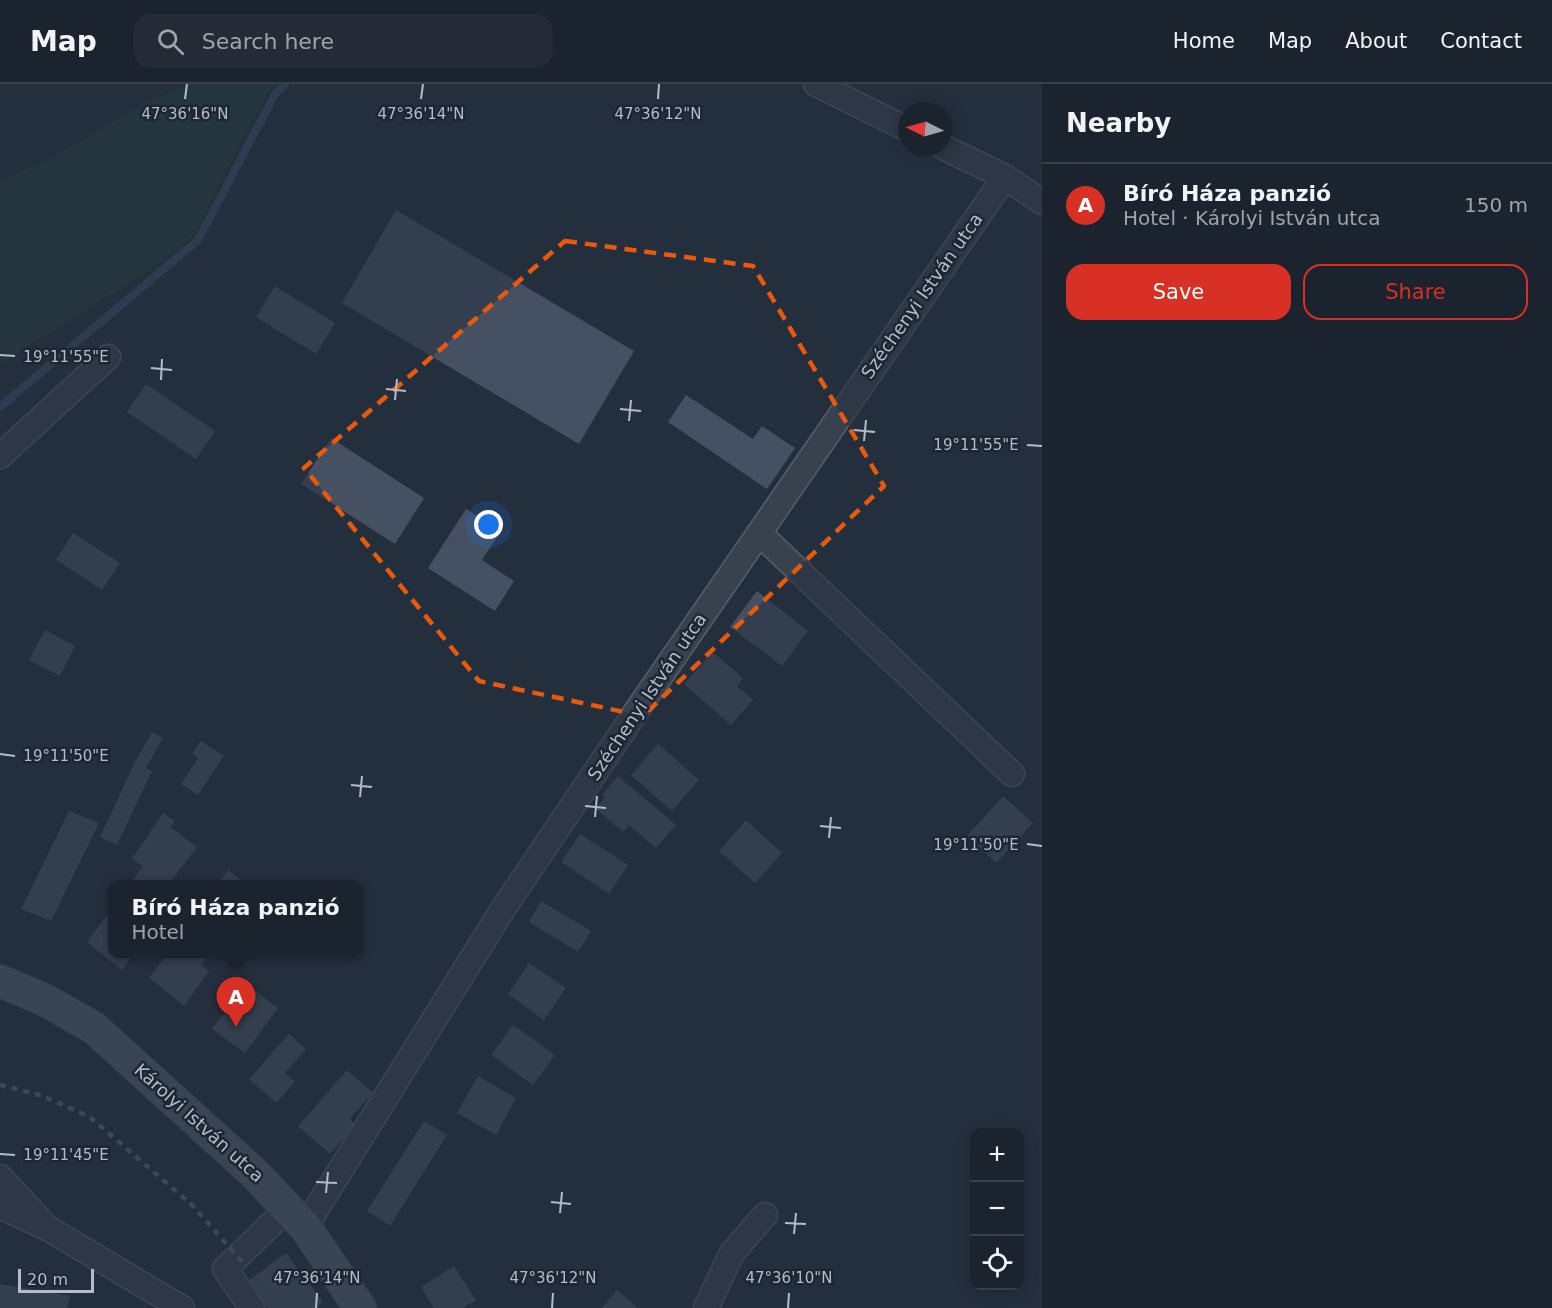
<!DOCTYPE html>
<html lang="en">
<head>
<meta charset="utf-8">
<style>
	:root { --surface:#1b232e; --page:#242b36; --text:#f1f3f6; --muted:#a0a4aa; --line:#39404a; --accent:#d93025 }
	body { margin:0; font-family:"DejaVu Sans",sans-serif; background:var(--page); color:var(--text) }
	.controls { position:absolute; right:18px; bottom:18px; display:grid; overflow:hidden; border-radius:12px; box-shadow:0 3px 15px #0003 }
	.controls button { width:54px; height:54px; display:grid; place-items:center; padding:0; border:0; border-bottom:2px solid var(--line); background:var(--surface); color:var(--text); font:30px sans-serif }
	.compass { position:absolute; left:898px; top:18px; width:54px; height:54px; border-radius:50%; background:var(--surface); box-shadow:0 3px 15px #0003; rotate:275deg }
	.scale { position:absolute; left:18px; bottom:15px; width:76px; box-sizing:border-box; padding-left:6px; border:3px solid #b4bcc9; border-top:0; font-size:16px; line-height:21px; white-space:nowrap; color:#b4bcc9; -webkit-text-stroke:4px #1d2633; paint-order:stroke }
	.you { position:absolute; left:489px; top:441px; width:21px; height:21px; margin:-15px; border:4px solid #fff; border-radius:50%; background:#1a73e8; box-shadow:0 0 0 9px #1a73e833 }
	.badge { display:grid; place-items:center; width:39px; height:39px; border-radius:50%; background:var(--accent); color:#fff; font-size:20px; font-weight:700 }
	.pin { position:absolute; translate:-50% -50px; filter:drop-shadow(0 2px 3px #0008) }
	.pin::after { content:''; position:absolute; top:32px; width:21px; height:18px; background:inherit; clip-path:polygon(0 0,100% 0,50% 100%) }
	.popup { position:absolute; left:108px; top:796px; width:255px; height:78px; box-sizing:border-box; display:grid; place-content:center; border-radius:12px; background:var(--surface); filter:drop-shadow(0 2px 4px #0005); font-size:20px; white-space:nowrap; color:var(--muted) }
	.popup b { font-size:22px; color:var(--text) }
	.popup::after { content:''; position:absolute; left:50%; top:100%; margin-left:-12px; border:12px solid transparent; border-top-color:var(--surface) }
	.list { margin:0; padding:0; list-style:none }
	h2 { display:flex; justify-content:space-between; align-items:center; height:78px; margin:0; padding:0 24px; font-size:26px }
	h2 small { font-size:20px; font-weight:400; color:var(--muted) }
	.list li { display:grid; grid-template-columns:39px 1fr auto; gap:18px; align-items:center; box-sizing:border-box; height:84px; padding:0 24px; border-top:2px solid var(--line) }
	.list b { display:block; font-size:22px; white-space:nowrap }
	.list p { margin:0; font-size:20px; white-space:nowrap; color:var(--muted) }
	.list em { font-size:20px; font-style:normal; color:var(--muted) }
	.actions { display:flex; gap:12px; padding:18px 24px }
	.actions a { flex:1; padding:14px 0; border:2px solid var(--accent); border-radius:18px; text-align:center; font-size:21px; color:var(--accent) }
	.actions .main { background:var(--accent); color:#fff }
	.icon { flex:none; width:33px; height:33px; fill:none; stroke:currentColor; stroke-width:2; stroke-linecap:round; stroke-linejoin:round }
	.map { position:relative; flex:none; width:1042px; height:1224px; overflow:hidden }
	header { display:flex; align-items:center; gap:36px; box-sizing:border-box; height:84px; padding:0 30px; background:var(--surface); border-bottom:2px solid var(--line) }
	header strong { font-size:28px }
	nav { display:flex; gap:33px; margin-inline-start:auto; font-size:21px }
	.search { width:420px; height:54px; background:var(--page); display:flex; align-items:center; gap:15px; box-sizing:border-box; padding:0 21px; border-radius:18px; color:var(--muted); font-size:22px }
	main { display:flex }
	aside { flex:1; background:var(--surface) }
	.map>svg:first-child { display:block }
	.green { fill:#263c3f }
	.lines { fill:none; stroke-linecap:round; stroke-linejoin:round }
	.stream { stroke:#394c67; stroke-width:8 }
	.building { fill:#455162 }
	.minor-casing { stroke:#565f6c; stroke-width:27 }
	.major-casing { stroke:#414a57; stroke-width:34 }
	.minor { stroke:#38414e; stroke-width:24 }
	.major { stroke:#56606e; stroke-width:32 }
	.rail { stroke:#5a6575; stroke-width:4.5; stroke-dasharray:6 6; stroke-linecap:butt }
	.marked { fill:none; stroke:#e8590c; stroke-width:4.5; stroke-dasharray:12 8; stroke-linejoin:round }
	.ticks { fill:none; stroke:#b4bcc9; stroke-width:2 }
	.labels { text-anchor:middle; stroke-width:5; stroke-linejoin:round; paint-order:stroke }
	.street-label { font-size:18px; fill:#b4bcc9; stroke:#1d2633 }
	.ticks-label { font-size:15px; text-anchor:middle; fill:#b4bcc9; stroke:#1d2633; stroke-width:5; stroke-linejoin:round; paint-order:stroke }
</style>
</head>
<body>
<header>
<strong>Map</strong>
<div class="search"><svg class="icon" aria-label="search" viewBox="0 0 24 24"><circle cx="10" cy="10" r="6"/><path d="M15 15l6 6"/></svg>Search here</div>
<nav><a>Home</a><a>Map</a><a>About</a><a>Contact</a></nav>
</header>
<main>
<div class="map">
<svg width="1042" height="1224" viewBox="0 0 1042 1224">
	<rect width="100%" height="100%" fill="#242f3e"/>
	<!-- green -->
	<polygon class="green" points="189,0 287,0 270,4 220,99 194,152 150,186 0,280 0,97 46,77 145,19"/>
	<g class="lines">
		<!-- stream -->
		<polyline class="stream" points="0,323 198,156 275,10 285,0"/>
	</g>
	<!-- building -->
	<g class="building">
		<polygon points="396,126 634,267 579,360 342,219"/>
		<polygon points="275,202 335,239 316,270 256,233"/>
		<polygon points="146,300 215,347 196,375 127,328"/>
		<polygon points="686,311 753,355 762,342 795,364 767,405 668,338"/>
		<polygon points="331,354 424,414 395,460 301,400"/>
		<polygon points="466,425 501,447 482,476 514,497 495,527 428,484"/>
		<polygon points="73,449 120,479 102,506 56,476"/>
		<polygon points="757,507 808,547 782,582 730,543"/>
		<polygon points="45,546 75,562 60,592 29,576"/>
		<polygon points="713,568 743,594 737,602 753,616 731,641 684,600"/>
		<polygon points="152,648 163,654 146,684 152,687 117,761 100,753 135,678"/>
		<polygon points="201,657 224,672 198,711 181,700 198,674 192,670"/>
		<polygon points="658,660 699,696 672,727 631,691"/>
		<polygon points="618,692 676,741 656,764 629,741 623,748 596,725 605,713 602,711"/>
		<polygon points="1003,712 1033,739 996,779 967,752"/>
		<polygon points="69,727 99,739 51,837 21,825"/>
		<polygon points="163,729 175,737 170,743 197,763 169,800 130,800 143,782 132,775"/>
		<polygon points="746,736 782,769 755,799 719,767"/>
		<polygon points="580,750 628,781 609,810 561,778"/>
		<polygon points="228,786 246,800 218,800"/>
		<polygon points="541,817 591,847 578,868 529,838"/>
		<polygon points="113,823 113,870 133,870 122,886 87,858"/>
		<polygon points="167,870 210,870 201,881 209,887 184,922 149,894"/>
		<polygon points="529,879 566,904 544,936 508,910"/>
		<polygon points="246,900 278,924 245,969 212,945"/>
		<polygon points="513,941 555,971 533,1001 491,971"/>
		<polygon points="289,950 306,965 285,989 295,998 276,1019 249,995"/>
		<polygon points="347,986 373,1009 350,1034 355,1042 330,1070 298,1042"/>
		<polygon points="478,992 516,1014 496,1051 457,1029"/>
		<polygon points="424,1037 447,1051 390,1142 367,1127"/>
		<polygon points="286,1169 323,1218 315,1224 268,1224 248,1197"/>
		<polygon points="454,1182 476,1216 463,1224 434,1224 421,1203"/>
		<polygon points="0,1200 70,1212 67,1224 0,1224"/>
		<polygon points="617,1206 638,1224 602,1224"/>
	</g>
	<g class="lines">
		<!-- minor casing -->
		<g class="minor-casing">
			<g id="minor">
				<polyline points="816,0 907,45"/>
				<polyline points="943,63 1005,93 1042,118"/>
				<polyline points="0,372 108,273"/>
				<polyline points="759,449 1012,690"/>
				<polyline points="0,1093 41,1137"/>
				<polyline points="0,1122 49,1145 182,1224"/>
				<polyline points="305,1143 503,825 644,616 1005,93"/>
				<polyline points="252,1224 225,1185 288,1124"/>
				<polyline points="706,1224 732,1169 765,1131"/>
			</g>
		</g>
		<!-- major casing -->
		<g class="major-casing">
			<polyline id="major" points="0,897 45,916 94,944 255,1090 305,1143 360,1224"/>
		</g>
		<!-- minor -->
		<use href="#minor" class="minor"/>
		<!-- major -->
		<use href="#major" class="major"/>
		<!-- rail -->
		<polyline class="rail" points="0,1001 40,1011 90,1033 192,1121 247,1183"/>
	</g>
	<!-- marked area -->
	<path d="M0 0H1042V1224H0ZM565 157 753 182 884 402 643 632 479 597 304 384Z" fill="#242f3e" fill-opacity=".55" fill-rule="evenodd"/>
	<path class="marked" d="M565 157 753 182 884 402 643 632 479 597 304 384Z"/>
	<!-- ticks -->
	<path class="ticks" d="M185 15 187 0M421 15 423 0M658 15 659 0M0 271 15 272M151 284 172 286M161 296 162 275M386 305 406 307M395 316 397 295M620 325 641 327M629 337 631 316M854 346 875 348M864 357 866 336M1027 361 1042 362M0 670 15 672M351 701 372 703M360 713 362 692M585 722 606 724M595 733 597 712M820 742 841 744M829 754 831 733M1027 760 1042 762M0 1070 15 1071M316 1098 337 1099M326 1109 328 1088M551 1118 571 1120M560 1129 562 1108M785 1139 806 1140M794 1150 796 1129M316 1224 317 1209M552 1224 553 1209M788 1224 789 1209"/>
	<g class="labels">
		<!-- street labels -->
		<g class="street-label">
			<text transform="translate(922 212) rotate(-55)" y="6">Széchenyi István utca</text>
			<text transform="translate(647 613) rotate(-56)" y="6">Széchenyi István utca</text>
			<text transform="translate(199 1039) rotate(42)" y="6">Károlyi István utca</text>
		</g>
	</g>
	<g class="ticks-label">
		<text x="185" y="35">47°36'16"N</text>
		<text x="421" y="35">47°36'14"N</text>
		<text x="658" y="35">47°36'12"N</text>
		<text x="66" y="278">19°11'55"E</text>
		<text x="976" y="366">19°11'55"E</text>
		<text x="66" y="677">19°11'50"E</text>
		<text x="976" y="766">19°11'50"E</text>
		<text x="66" y="1076">19°11'45"E</text>
		<text x="317" y="1199">47°36'14"N</text>
		<text x="553" y="1199">47°36'12"N</text>
		<text x="789" y="1199">47°36'10"N</text>
	</g>
</svg>
<div class="controls">
<button>+</button>
<button>−</button>
<button><svg class="icon" aria-label="locate" viewBox="0 0 24 24"><circle cx="12" cy="12" r="6"/><path d="M12 2v4M12 18v4M2 12h4M18 12h4"/></svg></button>
</div>
<svg class="compass" viewBox="-18 -18 36 36"><path d="M0-13l5 13h-10z" fill="#e53935"/><path d="M0 13l5-13h-10z" fill="#a0a4aa"/></svg>
<div class="scale">20 m</div>
<div class="you"></div>
<div class="pin badge" style="left:236px;top:943px">A</div>
<div class="popup"><b>Bíró Háza panzió</b>Hotel</div>
</div>
<aside>
<h2>Nearby<small></small></h2>
<ul class="list">
<li><span class="badge">A</span><div><b>Bíró Háza panzió</b><p>Hotel · Károlyi István utca</p></div><em>150 m</em></li>
</ul>
<div class="actions"><a class="main">Save</a><a>Share</a></div>
</aside>
</main>
</body>
</html>
